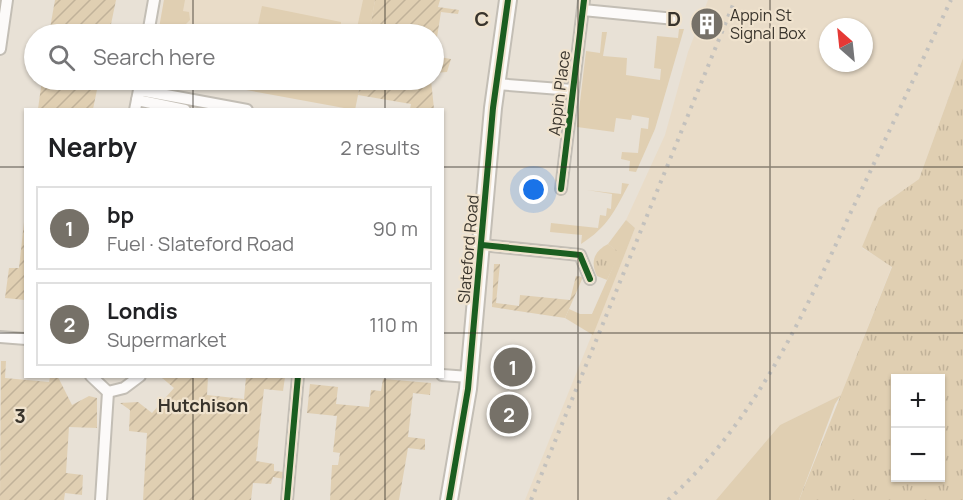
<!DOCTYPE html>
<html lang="en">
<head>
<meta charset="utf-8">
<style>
	:root { --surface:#fff; --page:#f2f2f2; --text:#202124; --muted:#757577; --line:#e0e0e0; --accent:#767168 }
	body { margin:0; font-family:Manrope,sans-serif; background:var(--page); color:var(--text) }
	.controls { position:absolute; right:18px; bottom:18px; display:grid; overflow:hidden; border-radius:0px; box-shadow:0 2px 4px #0004 }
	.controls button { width:54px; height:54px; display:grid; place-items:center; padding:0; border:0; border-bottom:2px solid var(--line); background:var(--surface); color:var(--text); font:30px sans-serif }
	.compass { position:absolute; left:819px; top:18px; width:54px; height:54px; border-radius:50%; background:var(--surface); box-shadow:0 2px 4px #0004; rotate:333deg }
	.you { position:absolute; left:534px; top:190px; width:21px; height:21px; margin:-15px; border:4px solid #fff; border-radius:50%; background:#1a73e8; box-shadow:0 0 0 9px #1a73e833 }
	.badge { display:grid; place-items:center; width:39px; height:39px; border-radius:50%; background:var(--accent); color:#fff; font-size:20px; font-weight:700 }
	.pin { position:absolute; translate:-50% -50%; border:3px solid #fff; box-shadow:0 2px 6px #0006 }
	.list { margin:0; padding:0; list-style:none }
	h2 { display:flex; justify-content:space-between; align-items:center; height:78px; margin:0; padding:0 24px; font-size:26px }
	h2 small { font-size:20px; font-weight:400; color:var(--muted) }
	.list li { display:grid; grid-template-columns:39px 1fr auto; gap:18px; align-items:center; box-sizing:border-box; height:84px; margin:0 12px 12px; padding:0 12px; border:2px solid var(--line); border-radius:0px }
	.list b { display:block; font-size:22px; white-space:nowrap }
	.list p { margin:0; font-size:20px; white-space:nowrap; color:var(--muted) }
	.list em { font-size:20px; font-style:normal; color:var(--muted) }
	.icon { flex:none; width:33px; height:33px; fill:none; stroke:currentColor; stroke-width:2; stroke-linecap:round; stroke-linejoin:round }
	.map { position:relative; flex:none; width:963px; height:500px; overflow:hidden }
	.search { position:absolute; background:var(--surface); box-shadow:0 2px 4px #0004; left:24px; top:24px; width:420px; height:66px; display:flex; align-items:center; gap:15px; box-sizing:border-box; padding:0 21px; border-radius:33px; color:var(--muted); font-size:22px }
	.panel { position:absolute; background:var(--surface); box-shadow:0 2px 4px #0004; left:24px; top:108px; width:420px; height:270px; border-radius:0px }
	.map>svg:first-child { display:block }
	.built { fill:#e9dcc8; fill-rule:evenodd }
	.grass { fill:#e0cfb2 }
	.park { fill:url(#park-tufts); fill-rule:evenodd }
	.garden { fill:url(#garden-furrows) }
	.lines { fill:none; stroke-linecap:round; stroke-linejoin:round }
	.street-casing { stroke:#c3beb5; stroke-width:14 }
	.primary-casing { stroke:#c3beb5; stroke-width:20 }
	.street { stroke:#fcfaf9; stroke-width:10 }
	.primary { stroke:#fcfaf9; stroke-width:16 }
	.rail { stroke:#c3c1bd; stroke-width:4; stroke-dasharray:3 6; stroke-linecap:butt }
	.cycleway-casing { stroke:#f0e3ce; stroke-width:10 }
	.cycleway { stroke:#1b5e20; stroke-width:6 }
	.grid { fill:none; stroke:#39342c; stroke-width:1.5; stroke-opacity:0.55 }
	.labels { text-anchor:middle; stroke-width:4.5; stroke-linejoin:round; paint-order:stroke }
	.poi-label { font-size:16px; fill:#39342c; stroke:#f0e3ce; text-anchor:start }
	.street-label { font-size:16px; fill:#39342c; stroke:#f0e3ce }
	.neighbourhood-label { font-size:18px; font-weight:bold; fill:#39342c; stroke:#f0e3ce }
	.grid-label { font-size:20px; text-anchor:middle; font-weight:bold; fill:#39342c; stroke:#f0e3ce; stroke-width:4.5; stroke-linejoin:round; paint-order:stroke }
</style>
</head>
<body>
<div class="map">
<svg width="963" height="500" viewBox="0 0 963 500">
	<defs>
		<pattern id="park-tufts" width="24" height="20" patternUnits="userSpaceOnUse" patternTransform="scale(1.5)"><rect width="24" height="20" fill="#e0cfb2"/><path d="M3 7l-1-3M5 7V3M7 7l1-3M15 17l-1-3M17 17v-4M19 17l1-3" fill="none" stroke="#c1b299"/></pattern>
		<pattern id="garden-furrows" width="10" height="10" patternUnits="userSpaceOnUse" patternTransform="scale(1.5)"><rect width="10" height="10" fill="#e0cfb2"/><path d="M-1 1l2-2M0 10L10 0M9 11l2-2" fill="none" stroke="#c1b299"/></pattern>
	</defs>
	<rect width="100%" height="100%" fill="#e8e1d6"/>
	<!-- built -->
	<g class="built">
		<polygon points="164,0 375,0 369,34 158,34"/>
		<path d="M708 0H963V58L919 179 878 208 862 248 892 266 841 395 780 425 716 500H525L635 228 626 220 665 135 688 52ZM828 27H864V63H828Z"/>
	</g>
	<!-- grass -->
	<g class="grass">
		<polygon points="164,0 185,0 183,11 189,12 190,20 186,24 173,24 164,34 158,34"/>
		<polygon points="363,0 375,0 369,34 256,34 262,6 341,22 341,25 357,28"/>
		<polygon points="679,29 684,29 655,129 636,172 629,171 630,161 621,159 622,152 638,153 641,128 648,129 649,118 632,115 631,120 616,118 614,132 577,127 586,51 600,53 602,32 607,32 603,56 627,58 626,75 660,80 661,69 654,68 657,36 678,38"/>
		<polygon points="192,80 361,80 355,110"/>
		<path d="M622 183 629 184C615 210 608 227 581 244L582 235 550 232 551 223 598 228 600 215 606 216 607 208 611 209 612 194 587 190 621 194Z"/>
		<polygon points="626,220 635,228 593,335 565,318 569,309 580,314 592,314 619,253 608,244"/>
		<polygon points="841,395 835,404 799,500 716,500 780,425"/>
	</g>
	<!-- park -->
	<g class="park">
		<path d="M963 58V500H799L892 267 862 247 878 208 919 179ZM896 378H940V478H896Z"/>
		<path d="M608 244 620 253 607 280 597 276C590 262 594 251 608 244Z"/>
	</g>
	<!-- garden -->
	<g class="garden">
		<polygon points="55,0 116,0 109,34 49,34"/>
		<polygon points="375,0 440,0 438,7 459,10 458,14 441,12 434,56 451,59 447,72 434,73 434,34 369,34"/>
		<polygon points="42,80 99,80 93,109 38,109"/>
		<polygon points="361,80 431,80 434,109 410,109 411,104 358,95"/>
		<polygon points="25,213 25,300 5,298 9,268 19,268"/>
		<polygon points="494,264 500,264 496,303 519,306 520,295 570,300 576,276 583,277 565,318 492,307"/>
		<polygon points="1,361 6,361 5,378 49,382 50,377 58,377 72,405 89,396 97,398 97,428 69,427 66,473 83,475 82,495 65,493 64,500 0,500"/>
		<polygon points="161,377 208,377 207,395 244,399 246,377 285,377 283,391 264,389 256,461 274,464 274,471 285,472 284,479 273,477 271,484 253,483 251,500 143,500 147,433 129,431 130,410 120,403 138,402 152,413 174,388"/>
		<polygon points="383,379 431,383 430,395 413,393 408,437 425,439 425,450 408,448 399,500 330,500 332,465 338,465 340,453 333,452 337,416 307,413 310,384 338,387 336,404 369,407 371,390 381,391"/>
	</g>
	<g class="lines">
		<!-- street casing -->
		<g class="street-casing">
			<g id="street">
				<polyline points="583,10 675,19"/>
				<polyline points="148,34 154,0"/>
				<polyline points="0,49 7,0"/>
				<polyline points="496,84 573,90"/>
				<polyline points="139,90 247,110"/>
				<polyline points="137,100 185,110"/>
				<polyline points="135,110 141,80"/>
				<polyline points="561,189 584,0"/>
				<polyline points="482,245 580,255 590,279"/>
				<polyline points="0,337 26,339"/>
				<polyline points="442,375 469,377"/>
				<polyline points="91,376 108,392 124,388 140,376"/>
				<polyline points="101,500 108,392"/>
				<polyline points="287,500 298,376"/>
			</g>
		</g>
		<!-- primary casing -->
		<g class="primary-casing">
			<polyline id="primary" points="449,500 468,389 493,108 508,0"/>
		</g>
		<!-- street -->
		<use href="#street" class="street"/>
		<!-- primary -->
		<use href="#primary" class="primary"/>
		<!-- rail -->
		<g class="rail">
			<polyline points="531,500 735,0"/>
			<path d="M668 500C755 422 802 318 850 214 884 143 917 71 951 0"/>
		</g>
		<!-- cycleway casing -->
		<g class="cycleway-casing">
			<g id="cycleway">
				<polyline points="561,189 584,0"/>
				<polyline points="482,245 580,255 590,279"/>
				<polyline points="287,500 298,376"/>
				<polyline points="449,500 468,389 493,108 508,0"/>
			</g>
		</g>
		<!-- cycleway -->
		<use href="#cycleway" class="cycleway"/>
	</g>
	<!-- grid -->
	<path class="grid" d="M193 0V34M385 0V34M578 0V500M770 0V500M193 80V110M385 80V110M0 167H26M442 167H963M0 333H26M442 333H963M193 376V500M385 376V500"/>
	<!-- icons -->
	<defs>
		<g id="building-disc" transform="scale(1.725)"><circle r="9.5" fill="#767168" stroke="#f0e3ce"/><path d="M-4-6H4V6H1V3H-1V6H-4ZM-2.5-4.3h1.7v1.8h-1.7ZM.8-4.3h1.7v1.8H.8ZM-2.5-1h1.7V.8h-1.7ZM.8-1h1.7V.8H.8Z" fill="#fff"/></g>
	</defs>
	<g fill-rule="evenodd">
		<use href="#building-disc" x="707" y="24"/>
	</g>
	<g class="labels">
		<!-- poi labels -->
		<g class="poi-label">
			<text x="730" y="21">Appin St<tspan x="730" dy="18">Signal Box</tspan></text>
		</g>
		<!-- street labels -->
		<g class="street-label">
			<text transform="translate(559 93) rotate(-83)" y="6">Appin Place</text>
			<text transform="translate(468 249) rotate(-85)" y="6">Slateford Road</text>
		</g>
		<!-- neighbourhood labels -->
		<g class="neighbourhood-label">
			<text x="203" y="412">Hutchison</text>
		</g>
	</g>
	<g class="grid-label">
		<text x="482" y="26">C</text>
		<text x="674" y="26">D</text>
		<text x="20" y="423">3</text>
	</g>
</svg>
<div class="controls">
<button>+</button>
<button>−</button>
</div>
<svg class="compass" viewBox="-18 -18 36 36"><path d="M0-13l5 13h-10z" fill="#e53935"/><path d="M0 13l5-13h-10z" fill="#757577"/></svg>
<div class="you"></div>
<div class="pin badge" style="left:513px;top:367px">1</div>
<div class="pin badge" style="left:509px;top:414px">2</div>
<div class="search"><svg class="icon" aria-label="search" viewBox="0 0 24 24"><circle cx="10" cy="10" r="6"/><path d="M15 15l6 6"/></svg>Search here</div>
<section class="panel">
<h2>Nearby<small>2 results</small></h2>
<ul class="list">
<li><span class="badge">1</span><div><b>bp</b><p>Fuel · Slateford Road</p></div><em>90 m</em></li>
<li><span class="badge">2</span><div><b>Londis</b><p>Supermarket</p></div><em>110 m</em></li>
</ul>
</section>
</div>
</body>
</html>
